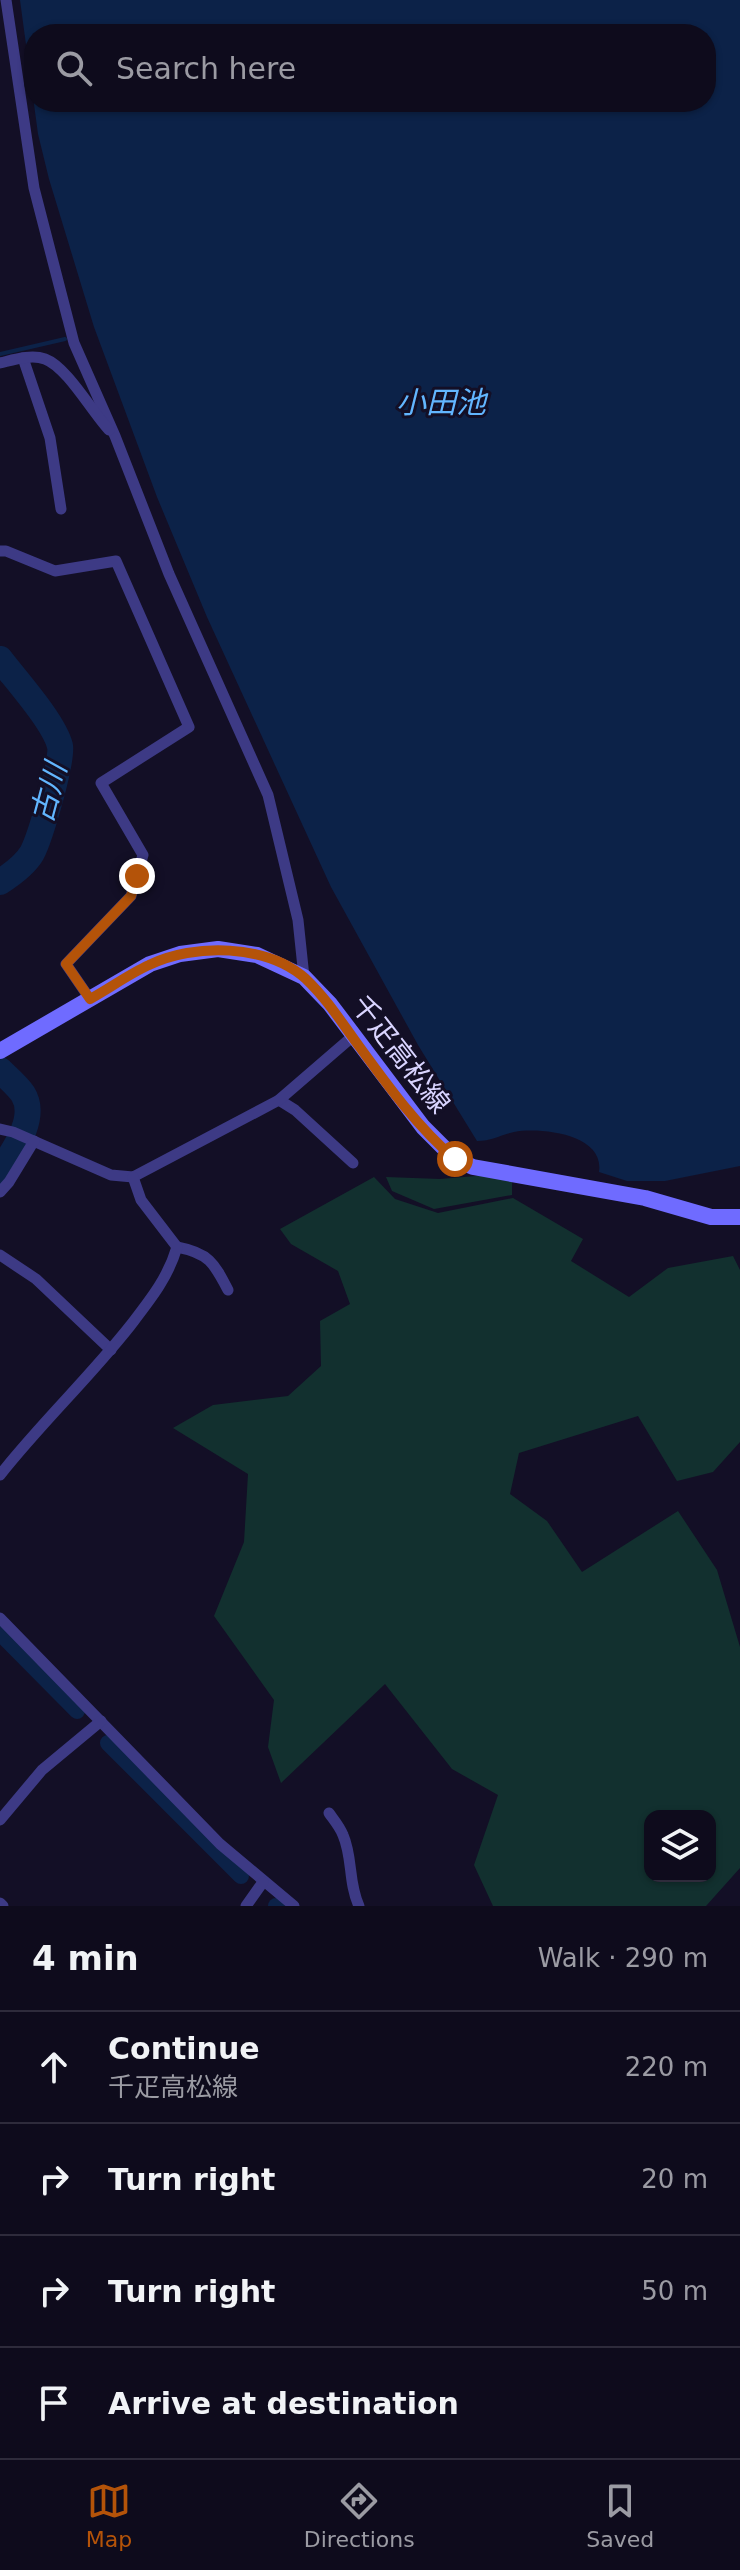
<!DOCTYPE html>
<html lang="en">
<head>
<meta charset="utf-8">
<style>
	:root { --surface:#0e0b1c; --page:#171425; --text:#f1f3f6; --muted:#9b9ba3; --line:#2e2b3b; --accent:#b45309 }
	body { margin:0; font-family:"DejaVu Sans","Noto Sans JP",sans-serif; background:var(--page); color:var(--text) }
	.controls { position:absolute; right:24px; bottom:24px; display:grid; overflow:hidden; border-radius:16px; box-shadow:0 2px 6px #0004 }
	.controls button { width:72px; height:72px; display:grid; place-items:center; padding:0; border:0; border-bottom:2px solid var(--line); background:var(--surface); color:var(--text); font:40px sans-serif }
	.stop { position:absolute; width:24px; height:24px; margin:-18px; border:6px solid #b45309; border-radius:50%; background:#fff }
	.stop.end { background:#b45309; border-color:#fff; box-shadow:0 2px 8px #0008 }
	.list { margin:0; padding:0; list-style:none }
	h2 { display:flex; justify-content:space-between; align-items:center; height:104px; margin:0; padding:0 32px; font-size:34px }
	h2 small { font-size:26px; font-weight:400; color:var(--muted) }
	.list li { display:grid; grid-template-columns:52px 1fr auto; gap:24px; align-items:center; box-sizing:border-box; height:112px; padding:0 32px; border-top:2px solid var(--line) }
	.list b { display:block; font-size:30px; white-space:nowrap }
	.list p { margin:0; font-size:26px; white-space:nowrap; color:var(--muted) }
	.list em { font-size:26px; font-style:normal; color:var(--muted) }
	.icon { flex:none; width:44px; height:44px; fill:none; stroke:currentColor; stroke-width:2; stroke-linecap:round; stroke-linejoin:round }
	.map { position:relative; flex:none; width:740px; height:1906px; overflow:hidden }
	.search { position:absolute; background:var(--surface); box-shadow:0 2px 6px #0004; left:24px; right:24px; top:24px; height:88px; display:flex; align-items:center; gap:20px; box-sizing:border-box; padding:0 28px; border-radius:32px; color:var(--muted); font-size:30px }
	.sheet { height:552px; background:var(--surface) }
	nav { display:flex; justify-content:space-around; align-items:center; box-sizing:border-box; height:112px; border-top:2px solid var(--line); background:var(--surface); font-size:22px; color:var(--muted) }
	nav a { display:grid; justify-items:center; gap:4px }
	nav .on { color:var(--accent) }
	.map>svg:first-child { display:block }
	.green { fill:#12302f; fill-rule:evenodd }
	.water { fill:#0c2248; fill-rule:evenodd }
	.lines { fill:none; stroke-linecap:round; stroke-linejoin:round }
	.stream { stroke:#0c2248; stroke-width:4 }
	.canal { stroke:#0c2248; stroke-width:16 }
	.river { stroke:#0c2248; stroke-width:26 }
	.minor { stroke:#3d3a85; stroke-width:11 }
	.secondary { stroke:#6f6bff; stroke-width:16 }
	.route { stroke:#b45309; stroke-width:10 }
	.labels { text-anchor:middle; stroke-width:6; stroke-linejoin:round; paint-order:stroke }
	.street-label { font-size:28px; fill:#d9d4ff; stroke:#130f26 }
	.water-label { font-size:30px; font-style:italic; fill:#62b6ff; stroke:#130f26 }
</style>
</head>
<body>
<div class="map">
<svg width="740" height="1906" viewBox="0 0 740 1906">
	<rect width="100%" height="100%" fill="#130f26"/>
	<!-- green -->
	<g class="green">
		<polygon points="488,1175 512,1179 512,1195 434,1209 392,1191 386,1177 440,1179"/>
		<path d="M374 1177 395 1199 438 1213 513 1198 583 1239 571 1261 629 1297 668 1268 733 1256 740 1270V1442L713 1472 677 1481 638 1416 519 1453 510 1494 547 1521 582 1572 678 1511 717 1570 740 1647V1868L706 1906H493L474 1865 498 1795 452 1769 385 1684 281 1783 268 1747 274 1700 214 1616 244 1542 248 1474 173 1428 213 1405 288 1396 321 1366 320 1321 350 1304 338 1271 291 1244 280 1229ZM710 1816V1876H650V1816Z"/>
	</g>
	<!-- water -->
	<path class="water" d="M20 0H740V1166L665 1181H627L599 1172C605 1134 540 1127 514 1132 500 1135 492 1141 477 1141L418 1045 331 887 207 617 157 497 94 327 49 179 38 134ZM34 34H706V102H34Z"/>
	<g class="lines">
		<!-- stream -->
		<polyline class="stream" points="0,354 65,339"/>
		<!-- canal -->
		<g class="canal">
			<polyline points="0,1633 77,1711"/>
			<polyline points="108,1743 241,1876"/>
			<polyline points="276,1906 277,1906"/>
		</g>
		<!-- river -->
		<g class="river">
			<path d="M0 659C16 680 54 722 60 746 63 760 40 838 32 853 25 865 11 875 0 882"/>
			<path d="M0 1070C7 1077 17 1085 23 1094 38 1118 13 1151 0 1172"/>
		</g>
		<!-- minor -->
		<g class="minor">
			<polyline points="6,0 34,188 74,343 115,436 169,574 268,795 298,920 304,977"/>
			<polyline points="23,358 50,438 61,509"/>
			<path d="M0 363C13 360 31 354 45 359 67 367 92 412 109 430"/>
			<polyline points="0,551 6,551 55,571 116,561 189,727 101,783 143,855 131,896 66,964 90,999"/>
			<polyline points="279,1100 295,1110 353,1163"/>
			<polyline points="0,1129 13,1132 111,1175 133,1177 279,1100 352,1037"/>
			<polyline points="0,1192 9,1182 34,1141"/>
			<path d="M177 1247C209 1253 214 1263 228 1290"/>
			<polyline points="0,1255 36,1279 111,1350"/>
			<path d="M0 1475C41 1423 89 1378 130 1326 150 1300 168 1278 177 1247L141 1200 133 1177"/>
			<polyline points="0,1618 220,1844 294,1906"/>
			<path d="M329 1813C334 1820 340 1827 343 1835 353 1858 348 1882 359 1906"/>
			<polyline points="0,1820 42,1770 101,1721"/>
			<polyline points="0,1903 3,1906"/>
			<polyline points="246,1906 263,1882"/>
		</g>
		<!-- secondary -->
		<polyline class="secondary" points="0,1051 150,964 180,954 218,949 257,955 304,977 330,1004 423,1127 455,1159 473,1167 645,1198 711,1217 740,1217"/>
	</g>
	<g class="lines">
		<!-- route -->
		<path class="route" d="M137 876 131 896 66 964 90 999C110 988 129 974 149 965 194 943 267 944 306 979 326 998 340 1020 356 1042 385 1082 417 1127 455 1159"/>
	</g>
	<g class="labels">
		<!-- street labels -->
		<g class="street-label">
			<text transform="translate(401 1054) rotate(52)" y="10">千疋高松線</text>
		</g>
		<!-- water labels -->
		<g class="water-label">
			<text x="441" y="413">小田池</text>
			<text transform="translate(49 793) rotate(-75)" y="10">古川</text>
		</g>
	</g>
</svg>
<div class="controls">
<button><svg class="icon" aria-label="layers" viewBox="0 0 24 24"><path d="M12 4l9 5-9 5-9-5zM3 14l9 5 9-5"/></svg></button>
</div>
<div class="stop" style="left:455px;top:1159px"></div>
<div class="stop end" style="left:137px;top:876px"></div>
<div class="search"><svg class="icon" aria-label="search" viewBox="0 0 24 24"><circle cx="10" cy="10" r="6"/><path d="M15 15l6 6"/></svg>Search here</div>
</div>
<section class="sheet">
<h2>4 min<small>Walk · 290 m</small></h2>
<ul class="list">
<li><svg class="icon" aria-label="ahead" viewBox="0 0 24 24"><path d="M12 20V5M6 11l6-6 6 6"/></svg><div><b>Continue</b><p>千疋高松線</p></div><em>220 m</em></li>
<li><svg class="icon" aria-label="right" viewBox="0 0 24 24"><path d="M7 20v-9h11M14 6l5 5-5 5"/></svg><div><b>Turn right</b></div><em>20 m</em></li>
<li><svg class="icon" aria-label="right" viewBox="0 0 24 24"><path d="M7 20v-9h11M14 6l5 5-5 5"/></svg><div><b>Turn right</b></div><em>50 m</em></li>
<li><svg class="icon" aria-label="arrive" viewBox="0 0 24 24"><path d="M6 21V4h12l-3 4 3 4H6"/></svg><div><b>Arrive at destination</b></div></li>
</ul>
</section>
<nav>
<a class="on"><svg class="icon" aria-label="map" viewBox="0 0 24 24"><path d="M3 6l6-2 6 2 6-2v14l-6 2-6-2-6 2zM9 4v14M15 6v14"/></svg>Map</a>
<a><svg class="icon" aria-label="directions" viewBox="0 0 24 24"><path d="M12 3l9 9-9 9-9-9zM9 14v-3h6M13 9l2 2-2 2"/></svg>Directions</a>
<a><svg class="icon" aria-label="saved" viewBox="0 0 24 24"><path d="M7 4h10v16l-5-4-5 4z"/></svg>Saved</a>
</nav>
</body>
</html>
